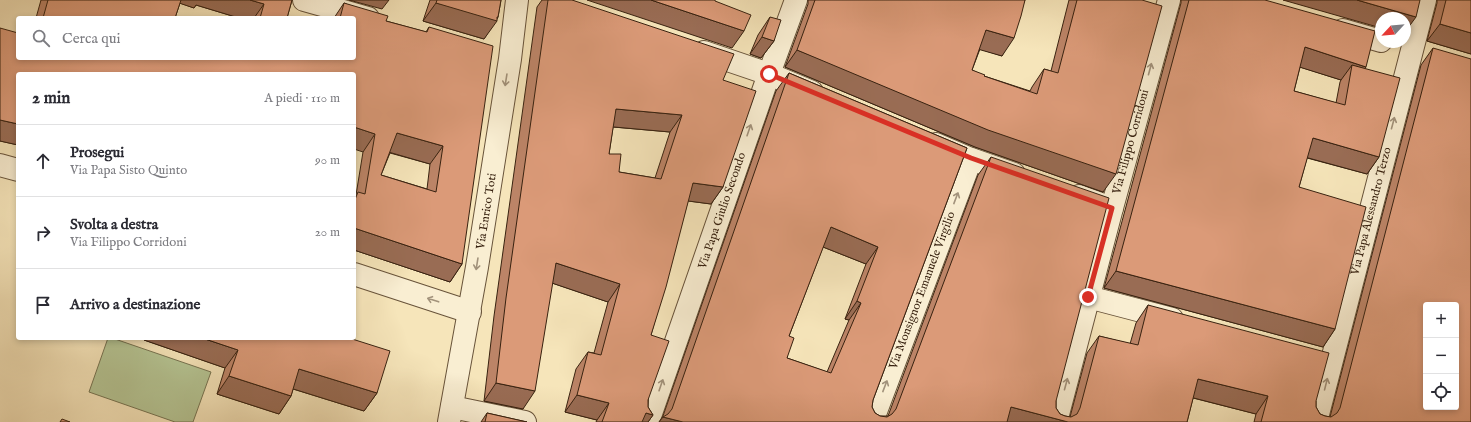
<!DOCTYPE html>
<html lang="it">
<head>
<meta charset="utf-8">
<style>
	:root { --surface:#fff; --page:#f2f2f3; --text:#2b2b33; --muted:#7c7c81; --line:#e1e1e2 }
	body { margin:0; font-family:"IM FELL English",serif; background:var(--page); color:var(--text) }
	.controls { position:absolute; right:12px; bottom:12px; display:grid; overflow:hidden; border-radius:4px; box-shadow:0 2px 6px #0003 }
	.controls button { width:36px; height:36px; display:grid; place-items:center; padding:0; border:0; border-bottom:1px solid var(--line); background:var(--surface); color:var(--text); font:20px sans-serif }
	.compass { position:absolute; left:1375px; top:12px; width:36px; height:36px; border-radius:50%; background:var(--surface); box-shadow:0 2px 6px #0003; rotate:244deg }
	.stop { position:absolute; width:12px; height:12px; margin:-9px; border:3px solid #d93025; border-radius:50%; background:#fff }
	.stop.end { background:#d93025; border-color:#fff; box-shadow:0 1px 4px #0008 }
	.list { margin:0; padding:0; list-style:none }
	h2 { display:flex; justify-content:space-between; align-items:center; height:52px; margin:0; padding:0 16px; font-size:17px }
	h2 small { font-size:13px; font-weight:400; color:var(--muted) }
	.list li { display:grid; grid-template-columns:26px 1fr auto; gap:12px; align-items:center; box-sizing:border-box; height:72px; padding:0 16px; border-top:1px solid var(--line) }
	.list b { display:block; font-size:15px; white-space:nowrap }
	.list p { margin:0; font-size:13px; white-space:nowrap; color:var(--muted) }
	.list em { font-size:13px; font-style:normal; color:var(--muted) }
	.icon { flex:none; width:22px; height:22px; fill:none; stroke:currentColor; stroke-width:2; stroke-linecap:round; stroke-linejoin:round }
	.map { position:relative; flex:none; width:1471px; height:422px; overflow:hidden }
	.search { position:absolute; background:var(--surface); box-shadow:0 2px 6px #0003; left:16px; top:16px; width:340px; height:44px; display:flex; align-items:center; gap:10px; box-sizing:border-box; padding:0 14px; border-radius:4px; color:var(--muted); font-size:15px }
	.panel { position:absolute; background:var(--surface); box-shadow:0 2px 6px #0003; left:16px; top:72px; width:340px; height:268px; border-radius:4px }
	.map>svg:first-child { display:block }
	.green { fill:#b6c695; stroke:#777452 }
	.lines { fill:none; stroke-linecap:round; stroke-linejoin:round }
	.minor-casing { stroke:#68533a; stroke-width:24 }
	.minor { stroke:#f9eed2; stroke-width:22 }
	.wall { fill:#bc8467; stroke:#382210; fill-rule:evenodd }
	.shaded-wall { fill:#996c54; stroke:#382210 }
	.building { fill:#db9a78; stroke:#382210; fill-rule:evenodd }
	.oneway { stroke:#a2927b }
	.route { stroke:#d93025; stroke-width:5 }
	.labels { text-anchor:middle; stroke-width:3.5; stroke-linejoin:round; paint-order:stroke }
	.street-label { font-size:12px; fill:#382210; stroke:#f9eed2 }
</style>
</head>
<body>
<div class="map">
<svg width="1471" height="422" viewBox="0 0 1471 422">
	<rect width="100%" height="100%" fill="#f6e5ba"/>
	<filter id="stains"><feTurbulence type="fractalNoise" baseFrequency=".005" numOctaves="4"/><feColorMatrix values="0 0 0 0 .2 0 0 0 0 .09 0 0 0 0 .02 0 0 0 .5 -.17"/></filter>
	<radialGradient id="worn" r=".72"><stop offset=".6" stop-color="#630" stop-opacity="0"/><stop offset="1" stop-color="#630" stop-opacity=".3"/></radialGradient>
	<!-- green -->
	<polygon class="green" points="108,338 112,338 211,372 193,422 175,422 89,392"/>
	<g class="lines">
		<!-- minor casing -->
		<g class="minor-casing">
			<g id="minor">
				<polyline points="304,0 368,18"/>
				<polyline points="1343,30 1381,41"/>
				<polyline points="704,52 769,74 812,92"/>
				<polyline points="936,144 971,159 1014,174"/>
				<polyline points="0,165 18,170"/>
				<polyline points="1079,196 1112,208"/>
				<polyline points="354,274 470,312"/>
				<polyline points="1088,297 1172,319"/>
				<polyline points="452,407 525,422"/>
				<path id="s1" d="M449 422 477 267 510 59 517 0"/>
				<path id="s2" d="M648 422 769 74 796 0"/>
				<path id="s3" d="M872 422 971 159"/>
				<path id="s4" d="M1056 422 1112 208 1169 0"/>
				<path id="s5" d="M1316 422 1425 0"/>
			</g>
		</g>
		<!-- minor -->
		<use href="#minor" class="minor"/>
	</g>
	<!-- wall -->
	<g class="wall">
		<polygon points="41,0 292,0 287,18 239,18 196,5 194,8 180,3 175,18 36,18"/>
		<polygon points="430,0 501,0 498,17 484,39 423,21"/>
		<path d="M542 0H572L723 80V187L711 204 688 201 651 335 648 407 653 415 648 422H596L597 420 565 412 576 369 588 352 594 353 608 302 552 283 523 409 484 401 494 316 537 7ZM613 127 670 132 655 178 619 172 609 154Z"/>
		<polygon points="808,0 1025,0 1002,56 980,49 972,70 984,76 1030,91 1032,87 1044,69 1051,71 1069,0 1142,0 1103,192 975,147 785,67 808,4"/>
		<path d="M1181 0H1265L1366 67 1365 68 1379 157 1367 174 1307 158 1299 187 1335 329 1323 347 1104 288 1181 3ZM1300 67 1341 80 1340 82 1336 103 1294 91Z"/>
		<polygon points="1437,0 1471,0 1471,54 1427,41 1437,3"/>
		<path d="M344 3 386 21 426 32 429 27 462 264 450 282 354 250V197L356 195 363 152 354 74H18V145L0 141V28L18 58H354V18H334ZM390 153 430 164 427 189 381 175Z"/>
		<polygon points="770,17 774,41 761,58 750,54 758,35"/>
		<path d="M1433 48 1471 422H1254L1256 414 1193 398 1187 422H659L663 416 776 91 789 73 967 148 873 400 872 407 875 413 880 416H888L978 175 991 157 1056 401V408L1060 414 1065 416 1070 417 1087 353 1099 336 1130 344 1136 323 1148 305 1316 401V407L1320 414 1325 416 1330 417 1421 65ZM823 247 866 264 845 319 849 320 827 372 787 358 789 336Z"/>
		<polygon points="145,338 349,338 377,393 364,411 293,389 291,396 279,414 217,394 225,368 144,340"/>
		<polygon points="487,413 527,422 481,422"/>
	</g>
	<!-- shaded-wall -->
	<g class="shaded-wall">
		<polygon points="174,0 250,0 264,4 254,18 239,18 196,5 194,8 173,1"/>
		<polygon points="349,0 389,0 382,9"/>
		<polygon points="587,0 651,0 744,31 732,48"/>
		<polygon points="1283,0 1357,0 1416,17 1405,32 1405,18 1381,18 1381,28"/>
		<polygon points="436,3 497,17 498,17 496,21 497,21 484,39 423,21"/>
		<polygon points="1440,24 1471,33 1471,54 1427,41"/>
		<polygon points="986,30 1014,38 1002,56 974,48"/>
		<polygon points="762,37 774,41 761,58 750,54"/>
		<polygon points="1305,47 1366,67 1354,84 1352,65 1341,80 1293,65"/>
		<polygon points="797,50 1116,174 1103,192 975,147 785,67"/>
		<polygon points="616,109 682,115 670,132 603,126"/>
		<polygon points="0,120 18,124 18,145 0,141"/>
		<polygon points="354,127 375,134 363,152 354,149"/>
		<polygon points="397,133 443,146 430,164 385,151"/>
		<polygon points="1313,138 1379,157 1367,174 1301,156"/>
		<polygon points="693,183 723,187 711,204 681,200"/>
		<polygon points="831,227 878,247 866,264 818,245"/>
		<polygon points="354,228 462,264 450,282 354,250"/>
		<polygon points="556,263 620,284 608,302 543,280"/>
		<polygon points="1116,271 1335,329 1323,347 1104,288"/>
		<polygon points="857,301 861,303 849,320 845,319"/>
		<polygon points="146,338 202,338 238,350 225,368 144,340"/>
		<polygon points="299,369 377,393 364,411 287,387"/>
		<polygon points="229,376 291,396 279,414 217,394"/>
		<polygon points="1198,379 1268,396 1256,414 1186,396"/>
		<polygon points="496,383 535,391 523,409 484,401"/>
		<polygon points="577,395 609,403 597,420 565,412"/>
		<polygon points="1011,407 1068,422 1001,422"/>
		<polygon points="646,413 653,415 648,422 639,422"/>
		<polygon points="663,417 683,422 659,422"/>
	</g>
	<!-- building -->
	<g class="building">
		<polygon points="48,0 181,0 175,18 43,18"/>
		<polygon points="250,0 292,0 287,18 260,18 264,4"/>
		<polygon points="437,0 501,0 498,17 497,17 497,21 436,3"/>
		<path d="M548 0H572L734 54 723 80 756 91 723 187 693 183 666 287 651 335 669 341 648 400V407L653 415 646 413 642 422H602L609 403 577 395 588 352 601 355 620 284 556 263 535 391 496 383 506 298ZM616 109 682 115 661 179 619 172 621 154H609Z"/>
		<polygon points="651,0 715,0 715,1 751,15 744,31"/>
		<polygon points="815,0 1025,0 1021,16 1014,38 986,30 972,70 985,75 984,76 1037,94 1044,69 1058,73 1077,0 1142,0 1162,6 1116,174 988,130 797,50"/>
		<polygon points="1189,0 1265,0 1375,31 1366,67 1305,47 1294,91 1345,105 1352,65 1400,78 1379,157 1313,138 1299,187 1366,207 1335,329 1116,271"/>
		<polygon points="1357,0 1420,0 1416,17"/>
		<polygon points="1446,0 1471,0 1471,33 1440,24"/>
		<path d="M344 3 388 16 386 21 427 32 429 27 493 46 462 264 354 228V202L358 192 365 194 375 134 354 127V74H18V124L0 120V28L18 33V58H354V18H340ZM397 133 443 146 436 192 381 175Z"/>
		<polygon points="770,17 781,20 774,41 762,37"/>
		<path d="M1433 48 1471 59V422H1261L1268 396 1198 379 1187 422H1068L1011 407 1007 422H683L663 417 668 414 672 409 789 73 967 148 873 400 872 407 875 413 880 416 887 417 892 414 896 409 991 157 1109 198 1056 401V408L1060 414 1065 416 1071 417 1077 414 1080 408 1099 336 1138 345 1148 305 1329 353 1316 401V407L1320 414 1325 416 1331 417 1337 413 1340 408ZM831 227 878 247 857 301 861 303 831 373 787 358 794 338 789 336ZM1426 305H1456V407H1426Z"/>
		<polygon points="202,338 349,338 390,351 377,393 299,369 291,396 229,376 238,350"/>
		<polygon points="487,413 527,422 485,422"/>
		<polygon points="62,419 70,422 60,422"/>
	</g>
	<!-- one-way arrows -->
	<defs><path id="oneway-shaft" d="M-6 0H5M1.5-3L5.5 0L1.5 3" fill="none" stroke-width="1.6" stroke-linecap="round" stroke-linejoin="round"/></defs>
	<g class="oneway">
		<use href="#oneway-shaft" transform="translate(1150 69) rotate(-75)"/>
		<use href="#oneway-shaft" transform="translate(506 80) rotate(99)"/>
		<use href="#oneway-shaft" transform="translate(1393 123) rotate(-75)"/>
		<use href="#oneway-shaft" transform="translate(749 130) rotate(-71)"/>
		<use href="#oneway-shaft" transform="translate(956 198) rotate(-69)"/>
		<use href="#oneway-shaft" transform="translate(477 264) rotate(99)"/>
		<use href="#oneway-shaft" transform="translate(433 300) rotate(-162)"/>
		<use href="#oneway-shaft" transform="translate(1066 384) rotate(-75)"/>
		<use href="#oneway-shaft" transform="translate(1326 384) rotate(-76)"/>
		<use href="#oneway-shaft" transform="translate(661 385) rotate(-71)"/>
		<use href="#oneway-shaft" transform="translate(885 386) rotate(-69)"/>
	</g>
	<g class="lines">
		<!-- route -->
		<polyline class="route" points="769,74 971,158 1112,208 1088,297"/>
	</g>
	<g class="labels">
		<!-- street labels -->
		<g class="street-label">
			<text dy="4" stroke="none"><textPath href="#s4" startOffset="290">Via Filippo Corridoni</textPath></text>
			<text dy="4" stroke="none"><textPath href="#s1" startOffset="214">Via Enrico Toti</textPath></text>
			<text dy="4" stroke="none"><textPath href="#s2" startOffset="224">Via Papa Giulio Secondo</textPath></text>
			<text dy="4" stroke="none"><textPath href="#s5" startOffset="218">Via Papa Alessandro Terzo</textPath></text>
			<text dy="4" stroke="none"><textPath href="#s3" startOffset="141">Via Monsignor Emanuele Virgilio</textPath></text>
		</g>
	</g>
	<rect width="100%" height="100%" filter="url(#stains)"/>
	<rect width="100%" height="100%" fill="url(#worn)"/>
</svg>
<div class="controls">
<button>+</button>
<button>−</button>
<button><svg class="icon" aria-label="locate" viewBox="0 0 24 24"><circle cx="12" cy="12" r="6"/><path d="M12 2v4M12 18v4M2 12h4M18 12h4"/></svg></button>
</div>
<svg class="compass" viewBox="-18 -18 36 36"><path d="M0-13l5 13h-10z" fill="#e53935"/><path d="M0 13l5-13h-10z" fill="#7c7c81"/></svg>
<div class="stop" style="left:769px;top:74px"></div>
<div class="stop end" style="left:1088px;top:297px"></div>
<div class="search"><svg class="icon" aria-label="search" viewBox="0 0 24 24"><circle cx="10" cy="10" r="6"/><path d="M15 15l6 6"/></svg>Cerca qui</div>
<section class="panel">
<h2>2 min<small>A piedi · 110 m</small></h2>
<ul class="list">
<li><svg class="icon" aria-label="ahead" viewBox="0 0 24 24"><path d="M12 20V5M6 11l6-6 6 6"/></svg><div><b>Prosegui</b><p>Via Papa Sisto Quinto</p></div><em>90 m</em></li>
<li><svg class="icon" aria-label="right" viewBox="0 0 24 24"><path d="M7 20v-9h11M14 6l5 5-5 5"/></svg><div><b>Svolta a destra</b><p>Via Filippo Corridoni</p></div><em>20 m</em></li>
<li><svg class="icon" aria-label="arrive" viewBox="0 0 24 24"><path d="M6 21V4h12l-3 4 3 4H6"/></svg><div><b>Arrivo a destinazione</b></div></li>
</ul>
</section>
</div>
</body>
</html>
